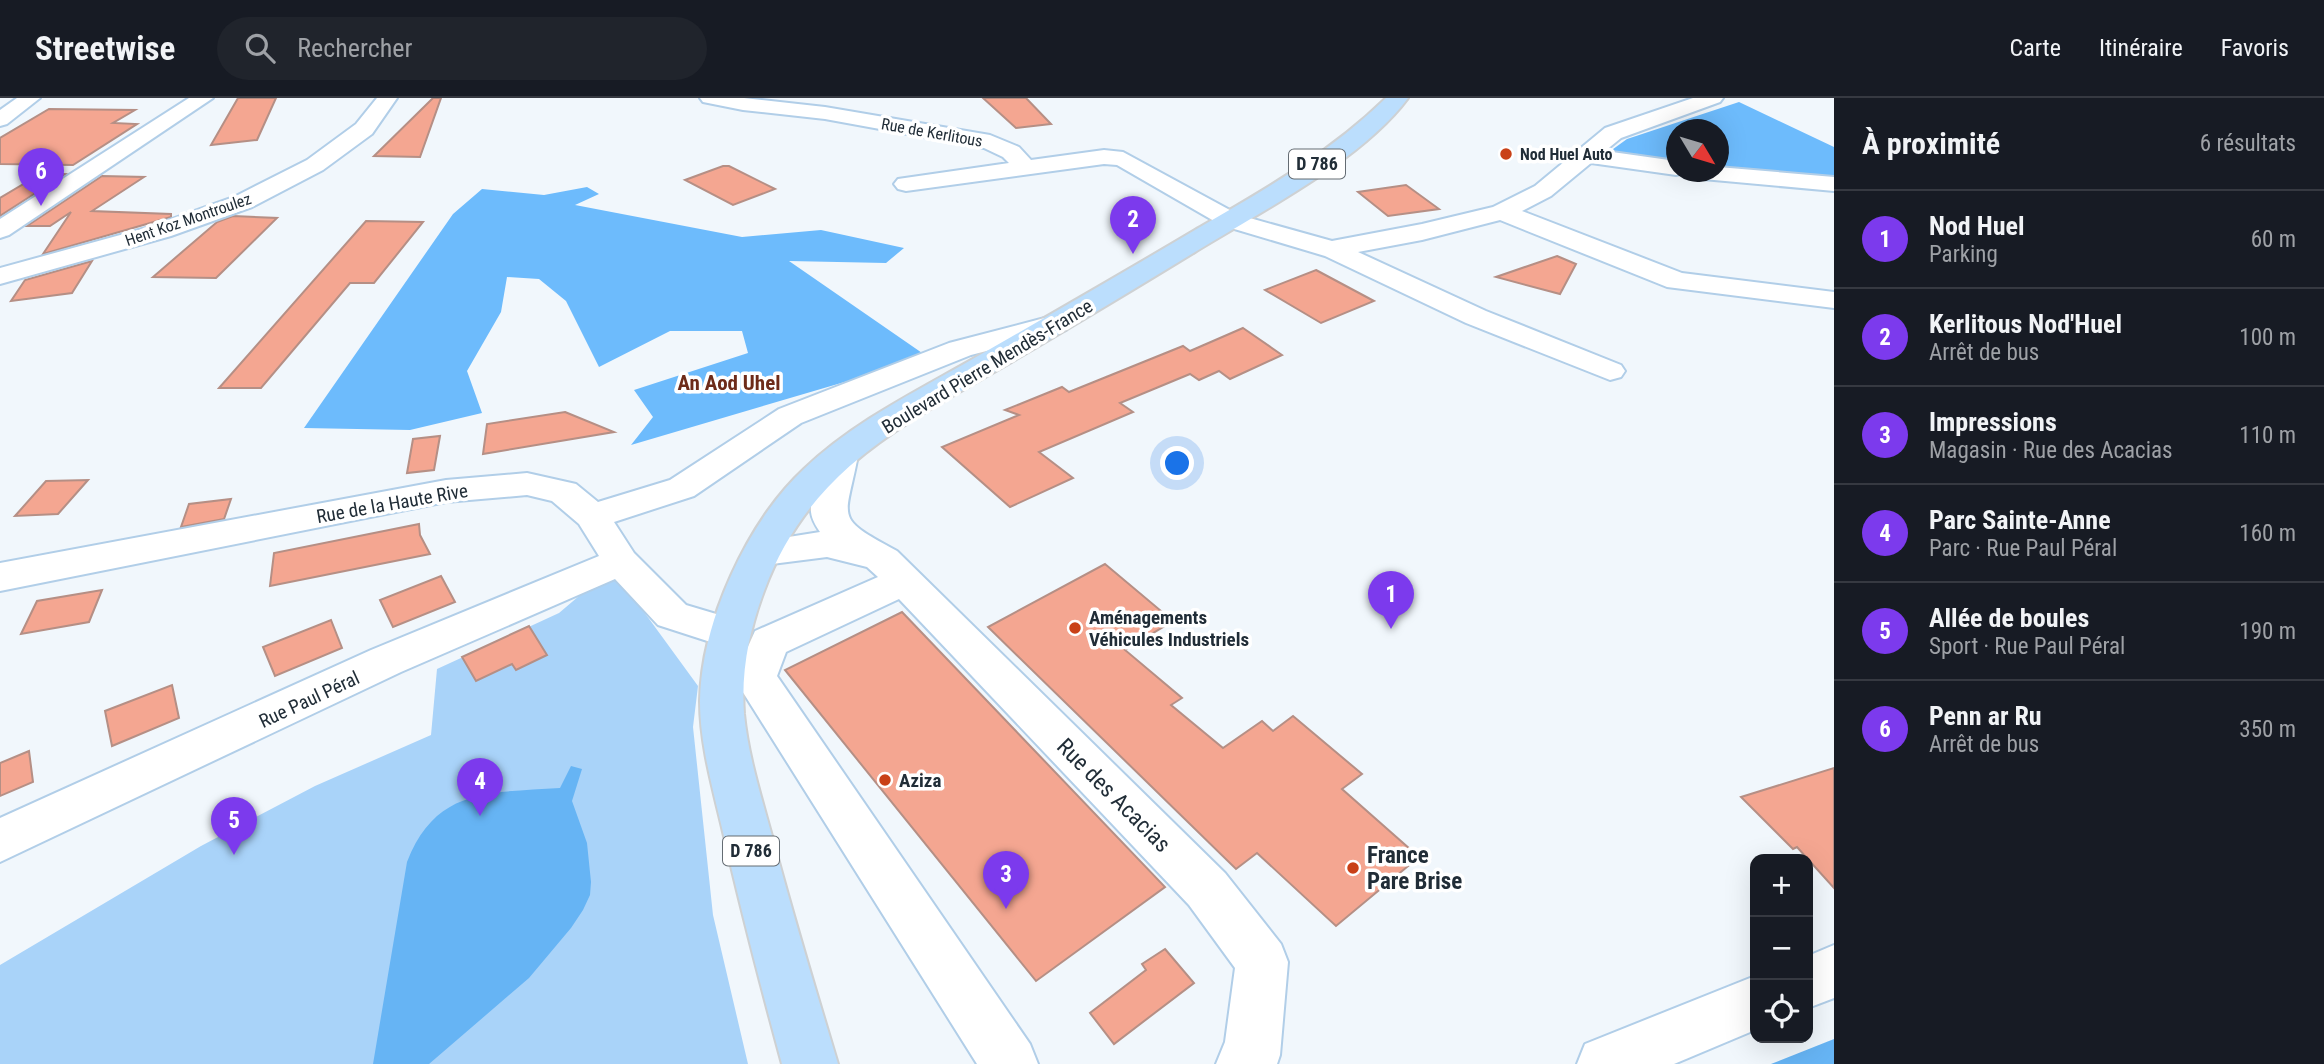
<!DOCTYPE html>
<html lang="fr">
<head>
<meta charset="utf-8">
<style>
	:root { --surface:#171b24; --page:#20242c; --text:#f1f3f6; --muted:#9ea1a6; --line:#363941; --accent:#7c3aed }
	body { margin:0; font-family:"Roboto Condensed",sans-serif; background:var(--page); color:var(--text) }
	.controls { position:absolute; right:21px; bottom:21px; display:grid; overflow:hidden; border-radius:14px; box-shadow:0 7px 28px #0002 }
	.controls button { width:63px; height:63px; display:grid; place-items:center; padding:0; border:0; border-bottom:2px solid var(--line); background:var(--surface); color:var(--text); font:35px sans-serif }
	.compass { position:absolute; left:1666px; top:21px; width:63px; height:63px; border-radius:50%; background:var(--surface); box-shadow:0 7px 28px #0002; rotate:128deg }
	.you { position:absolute; left:1178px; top:366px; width:24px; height:24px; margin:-18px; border:5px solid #fff; border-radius:50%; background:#1a73e8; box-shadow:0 0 0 10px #1a73e833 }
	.badge { display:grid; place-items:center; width:46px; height:46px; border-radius:50%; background:var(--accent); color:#fff; font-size:23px; font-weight:700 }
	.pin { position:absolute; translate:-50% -58px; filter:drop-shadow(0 2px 4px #0008) }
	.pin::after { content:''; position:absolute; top:37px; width:24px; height:21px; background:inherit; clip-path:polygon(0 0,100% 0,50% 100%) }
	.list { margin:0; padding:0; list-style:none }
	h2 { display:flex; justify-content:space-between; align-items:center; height:91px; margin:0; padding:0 28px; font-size:30px }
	h2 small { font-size:23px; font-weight:400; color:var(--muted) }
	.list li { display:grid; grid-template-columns:46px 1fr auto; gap:21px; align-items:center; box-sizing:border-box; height:98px; padding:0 28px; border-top:2px solid var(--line) }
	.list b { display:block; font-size:26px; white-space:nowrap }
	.list p { margin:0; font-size:23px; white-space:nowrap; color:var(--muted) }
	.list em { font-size:23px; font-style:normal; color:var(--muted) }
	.icon { flex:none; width:38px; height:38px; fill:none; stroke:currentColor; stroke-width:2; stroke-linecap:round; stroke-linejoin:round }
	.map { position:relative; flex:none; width:1834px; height:966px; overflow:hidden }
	header { display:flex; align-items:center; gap:42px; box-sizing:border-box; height:98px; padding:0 35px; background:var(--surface); border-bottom:2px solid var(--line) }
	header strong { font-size:33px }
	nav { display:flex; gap:38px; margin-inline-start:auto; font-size:24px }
	.search { width:490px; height:63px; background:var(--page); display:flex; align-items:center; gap:18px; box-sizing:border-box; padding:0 24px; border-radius:38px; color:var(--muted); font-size:26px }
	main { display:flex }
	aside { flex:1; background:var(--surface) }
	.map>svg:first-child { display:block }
	.green { fill:#a9d3f9 }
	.forest { fill:#6dbbfc }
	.water { fill:#66b4f4 }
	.building { fill:#f4a691; stroke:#b58f85; stroke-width:2 }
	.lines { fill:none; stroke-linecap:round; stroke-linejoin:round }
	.minor-casing { stroke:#b1cee8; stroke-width:4 }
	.major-casing { stroke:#ced1d3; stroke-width:4 }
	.minor { fill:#fff; fill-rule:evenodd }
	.major { fill:#bbdefd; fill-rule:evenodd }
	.poi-dot { fill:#c94017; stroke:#fff; stroke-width:2.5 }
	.labels { text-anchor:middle; stroke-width:7; stroke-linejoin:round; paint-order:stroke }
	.far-street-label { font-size:16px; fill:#212d37; stroke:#fff }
	.far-poi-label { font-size:16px; font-weight:bold; fill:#212d37; stroke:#fff; text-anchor:start }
	.shield { fill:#fff; stroke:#646c73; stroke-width:2 }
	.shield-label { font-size:18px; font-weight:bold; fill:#212d37 }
	.street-label { font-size:19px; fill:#212d37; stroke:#fff }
	.poi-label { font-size:19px; font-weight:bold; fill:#212d37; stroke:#fff; text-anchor:start }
	.neighbourhood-label { font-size:21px; font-weight:bold; fill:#6d2b19; stroke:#fff }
	.near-street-label { font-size:23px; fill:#212d37; stroke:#fff }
	.near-poi-label { font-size:23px; font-weight:bold; fill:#212d37; stroke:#fff; text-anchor:start }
</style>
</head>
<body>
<header>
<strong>Streetwise</strong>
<div class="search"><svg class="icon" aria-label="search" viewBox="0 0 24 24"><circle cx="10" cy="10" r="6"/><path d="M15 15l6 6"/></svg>Rechercher</div>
<nav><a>Carte</a><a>Itinéraire</a><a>Favoris</a></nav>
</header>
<main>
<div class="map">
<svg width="1834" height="966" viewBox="0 0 1834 966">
	<rect width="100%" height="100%" fill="#f1f7fc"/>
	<!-- green -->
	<polygon class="green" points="612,470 698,588 693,629 713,817 748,966 0,966 0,867 201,748 315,688 431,637 437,571 559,515"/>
	<!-- forest -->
	<g class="forest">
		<polygon points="1739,4 1834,49 1834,80 1719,70 1718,32 1676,32 1676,64 1609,54 1627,41"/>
		<polygon points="587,89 599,96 575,107 742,139 821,132 904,150 886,165 789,163 925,257 865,278 631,347 653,319 634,292 748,255 742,233 670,233 599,269 566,203 539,181 507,179 501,214 467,273 482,315 410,332 304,330 453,116 482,91 544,97"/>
	</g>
	<!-- water -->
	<g class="water">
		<path d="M571 668 582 671 572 703 587 745 591 784 590 797 583 812 571 830 529 880 429 966H373L407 764C436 689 490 695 560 690Z"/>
		<polygon points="1834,941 1834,966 1771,966"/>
	</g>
	<!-- building -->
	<g class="building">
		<polygon points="238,0 276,0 257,42 211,47"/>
		<polygon points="433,0 441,0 420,59 374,58"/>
		<polygon points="983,0 1026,0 1051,26 1016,30"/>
		<polygon points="49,11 135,12 113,25 137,26 73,67 0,66 0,40"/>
		<polygon points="723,68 729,68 775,91 733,107 685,82"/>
		<polygon points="42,75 65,76 0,118 0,100"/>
		<polygon points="102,78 144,79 92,113 171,116 171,119 43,156 71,114 50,128 27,128"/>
		<polygon points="1406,87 1439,111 1388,118 1358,94"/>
		<polygon points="233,118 277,120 216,180 153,179 217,124"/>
		<polygon points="366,123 423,124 374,185 350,185 261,290 219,290"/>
		<polygon points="1557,158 1576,166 1560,196 1496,179"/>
		<polygon points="92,163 72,195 11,203 25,182"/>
		<polygon points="1316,172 1374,203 1321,225 1265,192"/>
		<polygon points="1243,230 1282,257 1230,281 1219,273 1199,282 1190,276 1120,305 1133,314 1039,354 1073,380 1010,409 942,349 1019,317 1005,312 1062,289 1069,294 1183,248 1190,253"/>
		<polygon points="565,314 614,334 483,356 487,326"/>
		<polygon points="440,338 434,372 407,375 413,341"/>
		<polygon points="88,382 58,416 15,418 46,383"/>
		<polygon points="231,401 224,421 181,429 189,406"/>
		<polygon points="419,426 420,437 430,456 270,488 274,455"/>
		<polygon points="1105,466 1173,523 1125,552 1182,600 1171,607 1223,650 1262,623 1273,633 1293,618 1362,676 1342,691 1419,759 1336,828 1257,755 1236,771 988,529"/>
		<polygon points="441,478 455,504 393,529 380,502"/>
		<polygon points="102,492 89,524 21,536 37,503"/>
		<polygon points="902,514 1165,789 1036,883 785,572"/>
		<polygon points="331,522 342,550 275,578 263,549"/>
		<polygon points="529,528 547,557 516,572 512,566 476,583 462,559"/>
		<polygon points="172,587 179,620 112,648 105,613"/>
		<polygon points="29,653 33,684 0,698 0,665"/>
		<polygon points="1834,670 1834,790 1797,749 1793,751 1741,699"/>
		<polygon points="1165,851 1194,885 1114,946 1090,915 1146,872 1142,866"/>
	</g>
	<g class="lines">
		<!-- minor casing -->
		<g class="minor-casing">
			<g id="minor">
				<polygon points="17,0 40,0 7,26 0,28 0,12"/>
				<polygon points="189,0 213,0 9,137 0,140 0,121"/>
				<polygon points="377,0 397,0 372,36 323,72 252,109 171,138 0,186 0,170 153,128 234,99 307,62 356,26"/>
				<polygon points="700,0 744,0 825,9 990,37 1019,49 1031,62 1104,52 1123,54 1239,117 1332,143 1422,126 1493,109 1535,88 1605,30 1693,0 1723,0 1720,4 1621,40 1605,53 1676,63 1676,74 1684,75 1676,77 1591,65 1551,98 1522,113 1682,175 1834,194 1834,210 1667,189 1500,122 1422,142 1358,154 1486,213 1621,267 1625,273 1621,279 1610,282 1466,225 1325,158 1221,127 1117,67 1104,66 906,93 898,91 894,86 898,81 1009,65 1003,59 984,50 825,21 743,12 703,4"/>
				<polygon points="1718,69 1834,79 1834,93 1703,81 1695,79 1691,74 1718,74"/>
				<polygon points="1056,217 1066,220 1070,226 1066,232 971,257 801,325 694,398 614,424 634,455 686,507 743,524 749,535 743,546 729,550 658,527 615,481 401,574 0,764 0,720 371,552 599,458 579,426 552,403 527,397 446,404 0,493 0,465 446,382 527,375 576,386 598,404 670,382 779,311 949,245"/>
				<path d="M841 347 853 350 858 357C846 423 832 418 897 453L1225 775 1281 846 1288 864 1280 957 1277 966H1216L1225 944 1235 870 1189 807 899 501 786 554 777 578 1030 946 1038 966H977L734 580 755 533 878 479 867 469 827 459 764 467 751 463 745 454 751 445 820 434C816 428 812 422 811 414 810 400 821 361 829 350Z"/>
				<polygon points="1834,847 1834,900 1808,910 1808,858"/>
				<polygon points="1755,878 1755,932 1674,966 1577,966 1585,946"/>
			</g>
		</g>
		<!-- major casing -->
		<g class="major-casing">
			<path id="major" d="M1386 0H1408C1362 62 1262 113 1195 154 1133 192 1071 229 1008 266 903 327 809 371 764 493 749 533 741 573 744 616 748 657 761 698 772 738 792 814 815 890 838 966H782C761 889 741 812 723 734 713 691 700 647 700 603 701 525 747 424 804 371 852 325 913 295 971 262 1046 219 1121 176 1195 132 1262 93 1330 55 1386 0Z"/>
		</g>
		<!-- minor -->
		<use href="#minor" class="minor"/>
		<!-- major -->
		<use href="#major" class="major"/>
	</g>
	<!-- markers -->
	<g class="poi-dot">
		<circle cx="1506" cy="56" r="7"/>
		<circle cx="1075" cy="530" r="7"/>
		<circle cx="885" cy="682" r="7"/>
		<circle cx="1353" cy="770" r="7"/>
	</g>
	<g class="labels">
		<!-- far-street labels -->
		<g class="far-street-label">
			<text transform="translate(932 34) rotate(10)" y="6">Rue de Kerlitous</text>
			<text transform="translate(188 121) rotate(-19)" y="6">Hent Koz Montroulez</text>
		</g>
		<!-- far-poi labels -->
		<g class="far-poi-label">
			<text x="1520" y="62">Nod Huel Auto</text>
		</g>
		<!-- shield labels -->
		<g class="shield">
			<rect x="1289" y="51.5" width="56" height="29" rx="5"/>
			<rect x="723" y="738.5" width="56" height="29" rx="5"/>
		</g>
		<g class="shield-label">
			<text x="1317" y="72">D 786</text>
			<text x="751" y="759">D 786</text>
		</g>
		<!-- street labels -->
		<g class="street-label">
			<text transform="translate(987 268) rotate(-31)" y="7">Boulevard Pierre Mendès-France</text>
			<text transform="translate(392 405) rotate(-10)" y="7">Rue de la Haute Rive</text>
			<text transform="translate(309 601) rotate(-25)" y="7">Rue Paul Péral</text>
		</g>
		<!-- poi labels -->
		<g class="poi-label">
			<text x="1089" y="526">Aménagements<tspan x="1089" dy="22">Véhicules Industriels</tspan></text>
			<text x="899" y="689">Aziza</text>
		</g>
		<!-- neighbourhood labels -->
		<g class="neighbourhood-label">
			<text x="729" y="292">An Aod Uhel</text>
		</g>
		<!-- near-street labels -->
		<g class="near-street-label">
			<text transform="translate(1114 697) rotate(45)" y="8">Rue des Acacias</text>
		</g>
		<!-- near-poi labels -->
		<g class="near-poi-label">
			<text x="1367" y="765">France<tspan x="1367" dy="26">Pare Brise</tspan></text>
		</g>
	</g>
</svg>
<div class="controls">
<button>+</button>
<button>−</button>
<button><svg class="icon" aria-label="locate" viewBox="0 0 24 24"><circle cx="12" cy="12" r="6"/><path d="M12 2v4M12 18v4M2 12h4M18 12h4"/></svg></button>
</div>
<svg class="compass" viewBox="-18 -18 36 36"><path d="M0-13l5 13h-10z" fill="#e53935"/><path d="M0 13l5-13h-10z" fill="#9ea1a6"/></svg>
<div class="you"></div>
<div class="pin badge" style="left:1391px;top:531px">1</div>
<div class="pin badge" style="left:1133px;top:156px">2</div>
<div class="pin badge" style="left:1006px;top:811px">3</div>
<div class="pin badge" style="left:480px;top:718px">4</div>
<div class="pin badge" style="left:234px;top:757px">5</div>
<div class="pin badge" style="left:41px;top:108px">6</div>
</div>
<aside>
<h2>À proximité<small>6 résultats</small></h2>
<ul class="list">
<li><span class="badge">1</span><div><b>Nod Huel</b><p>Parking</p></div><em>60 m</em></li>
<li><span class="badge">2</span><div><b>Kerlitous Nod'Huel</b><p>Arrêt de bus</p></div><em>100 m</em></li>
<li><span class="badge">3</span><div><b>Impressions</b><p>Magasin · Rue des Acacias</p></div><em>110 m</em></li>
<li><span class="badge">4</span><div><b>Parc Sainte-Anne</b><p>Parc · Rue Paul Péral</p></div><em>160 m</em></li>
<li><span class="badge">5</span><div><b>Allée de boules</b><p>Sport · Rue Paul Péral</p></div><em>190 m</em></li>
<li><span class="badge">6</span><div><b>Penn ar Ru</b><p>Arrêt de bus</p></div><em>350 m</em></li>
</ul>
</aside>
</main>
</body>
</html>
